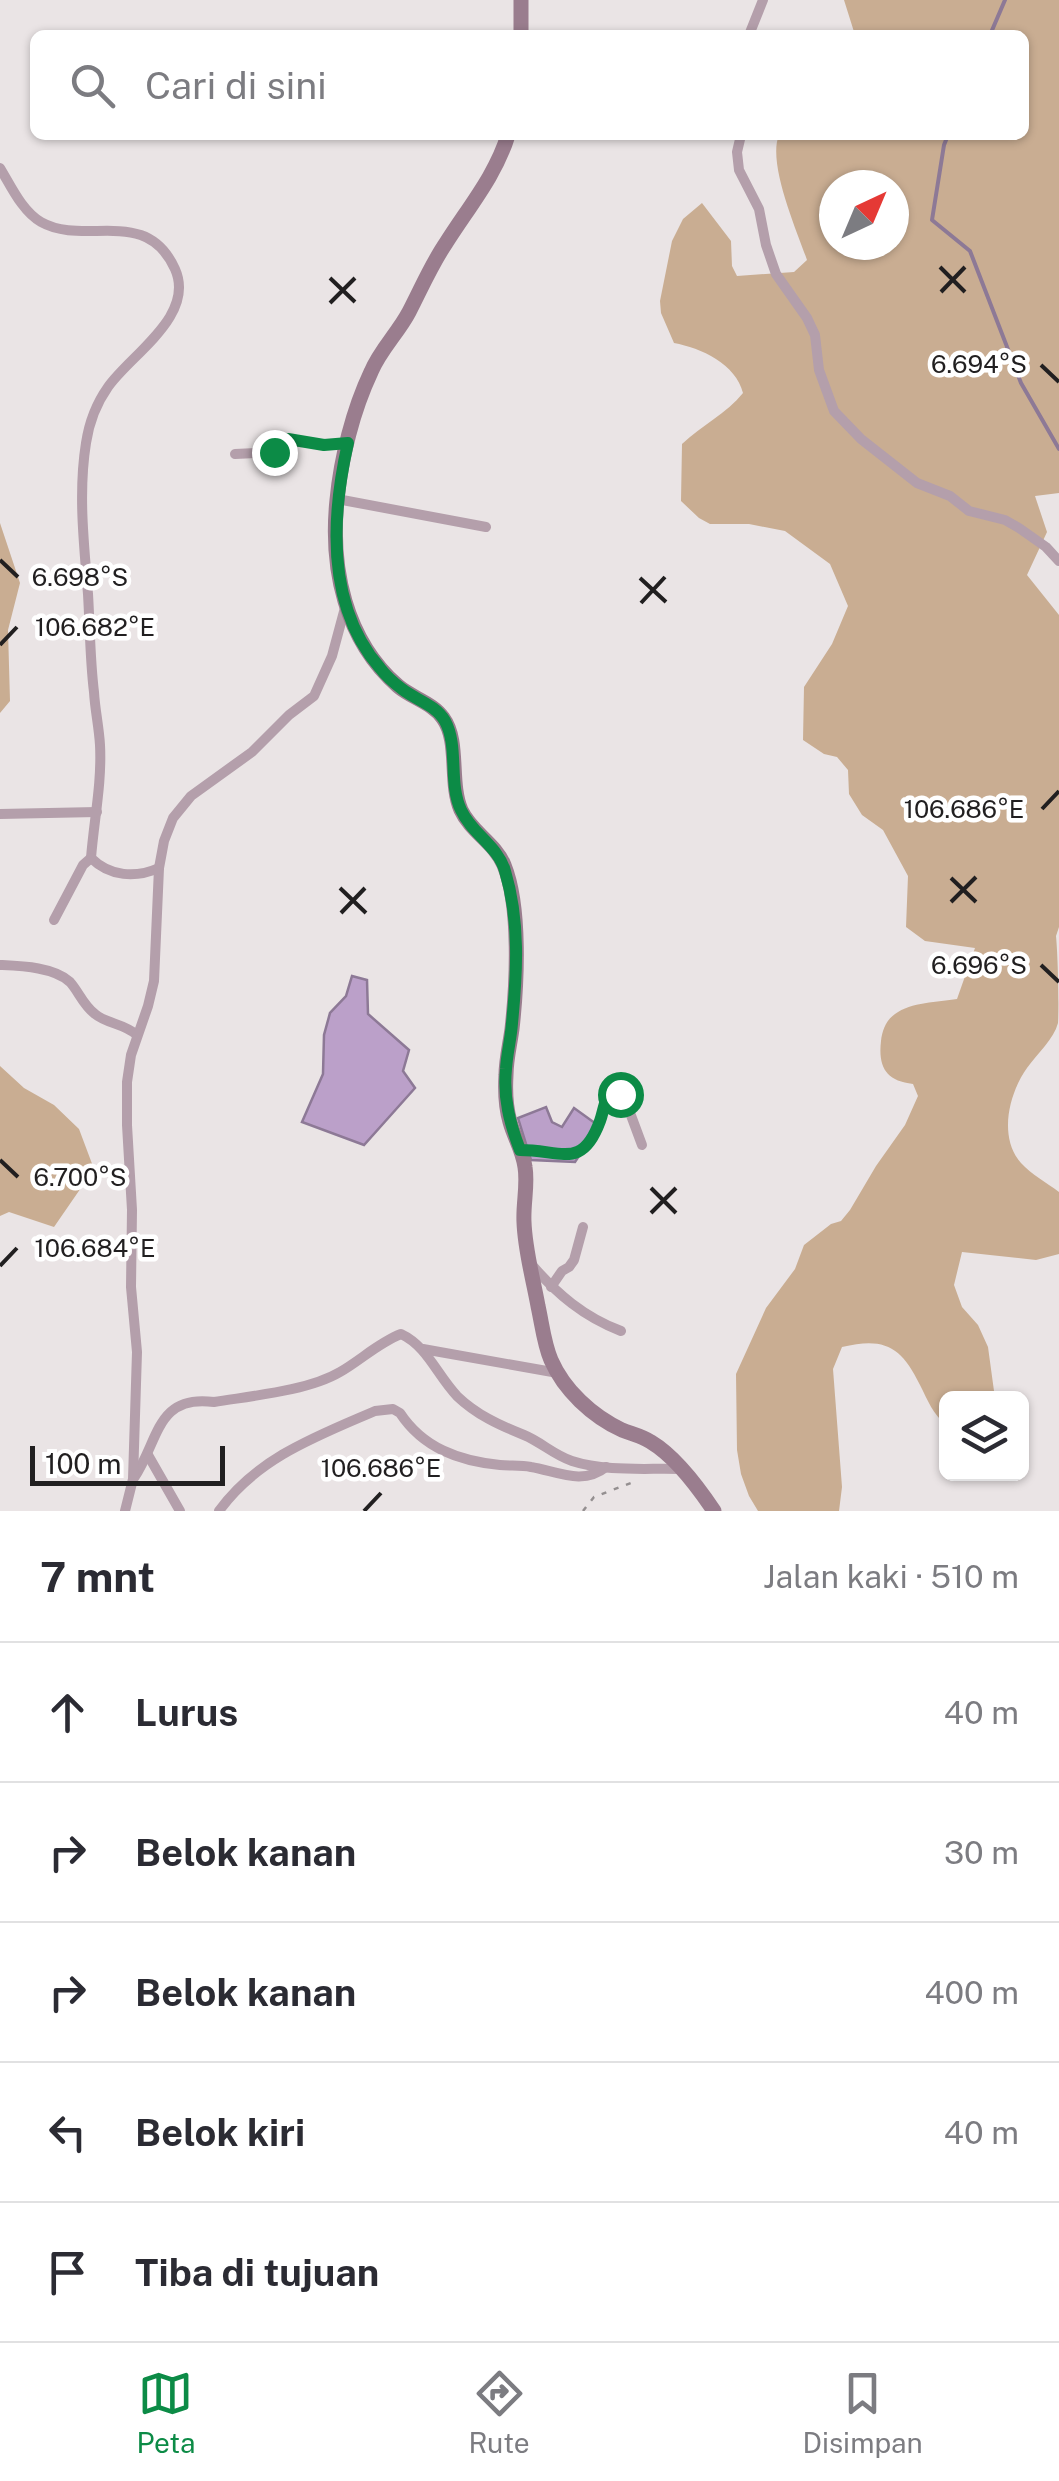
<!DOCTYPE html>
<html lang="id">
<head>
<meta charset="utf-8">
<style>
	:root { --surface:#fff; --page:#f7f7f7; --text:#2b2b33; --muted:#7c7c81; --line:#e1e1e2; --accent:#0c8b46 }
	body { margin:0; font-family:"Public Sans",sans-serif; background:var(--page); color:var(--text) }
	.controls { position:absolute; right:30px; bottom:30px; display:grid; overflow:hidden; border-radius:15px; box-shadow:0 2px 8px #0004 }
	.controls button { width:90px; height:90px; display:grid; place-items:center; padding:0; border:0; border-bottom:2px solid var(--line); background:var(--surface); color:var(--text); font:50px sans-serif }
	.compass { position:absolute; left:819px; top:170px; width:90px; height:90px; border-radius:50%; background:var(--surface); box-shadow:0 2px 8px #0004; rotate:44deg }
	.scale { position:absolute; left:30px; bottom:25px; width:195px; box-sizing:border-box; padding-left:10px; border:5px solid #211f20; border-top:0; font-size:28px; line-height:35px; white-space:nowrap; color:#211f20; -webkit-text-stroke:8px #fff; paint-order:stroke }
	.stop { position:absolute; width:30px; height:30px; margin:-22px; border:8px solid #0c8b46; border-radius:50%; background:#fff }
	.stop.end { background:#0c8b46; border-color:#fff; box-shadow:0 2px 10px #0008 }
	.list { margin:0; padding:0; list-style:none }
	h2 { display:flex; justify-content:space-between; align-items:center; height:130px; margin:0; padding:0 40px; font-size:42px }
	h2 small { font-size:32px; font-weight:400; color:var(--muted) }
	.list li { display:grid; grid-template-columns:65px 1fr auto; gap:30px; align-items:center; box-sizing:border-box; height:140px; padding:0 40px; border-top:2px solid var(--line) }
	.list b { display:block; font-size:38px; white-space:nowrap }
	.list em { font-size:32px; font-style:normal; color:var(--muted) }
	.icon { flex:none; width:55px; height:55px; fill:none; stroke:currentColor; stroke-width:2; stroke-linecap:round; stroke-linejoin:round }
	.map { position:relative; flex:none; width:1059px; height:1511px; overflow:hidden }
	.search { position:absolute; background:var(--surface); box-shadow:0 2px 8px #0004; left:30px; right:30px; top:30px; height:110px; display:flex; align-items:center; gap:25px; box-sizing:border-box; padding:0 35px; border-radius:15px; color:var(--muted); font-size:38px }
	.sheet { height:830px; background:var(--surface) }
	nav { display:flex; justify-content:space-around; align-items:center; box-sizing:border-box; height:140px; border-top:2px solid var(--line); background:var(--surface); font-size:28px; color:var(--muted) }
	nav a { display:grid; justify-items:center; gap:5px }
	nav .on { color:var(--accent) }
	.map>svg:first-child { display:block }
	.green { fill:#c9ad92; fill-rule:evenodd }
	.water { fill:#bba0c9; stroke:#8d7996; stroke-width:2.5 }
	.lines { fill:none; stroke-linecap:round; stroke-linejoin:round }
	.stream { stroke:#8d7996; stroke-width:4 }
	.path { stroke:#948f90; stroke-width:2.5; stroke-dasharray:5 8; stroke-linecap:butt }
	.minor { stroke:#b49fab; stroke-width:10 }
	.secondary { stroke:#9a7d8e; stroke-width:15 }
	.route { stroke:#0c8b46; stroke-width:12 }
	.ticks { fill:none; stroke:#211f20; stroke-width:4 }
	.ticks-label { font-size:25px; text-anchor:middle; fill:#211f20; stroke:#fff; stroke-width:9; stroke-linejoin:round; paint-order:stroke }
</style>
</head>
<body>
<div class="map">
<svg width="1059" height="1511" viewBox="0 0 1059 1511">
	<rect width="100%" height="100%" fill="#eae4e5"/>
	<!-- green -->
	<g class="green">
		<path d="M844 0H1059V493L1035 496 1047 532 1027 575 1059 615V927L1056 936C1058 957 1059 1004 1058 1023 1054 1039 1037 1054 1027 1068 1009 1093 998 1137 1021 1163 1031 1174 1047 1183 1059 1192V1254L1036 1260 962 1252 954 1285 962 1307 978 1325 988 1347 994 1391 993 1398H946V1425C933 1414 928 1401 920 1385 901 1346 884 1337 842 1347L833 1369 842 1487 839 1511H758L749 1496 741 1474 737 1450 736 1374 766 1308 795 1269 804 1245 831 1224 841 1221 850 1210 876 1166 905 1125 918 1096 913 1084C886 1081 878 1067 881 1041 882 1031 886 1020 895 1014 911 1002 938 1002 957 999L975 948 925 941 906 927 908 876 883 830 862 815 849 794 848 770 837 757 824 754 803 740 804 687 832 644 848 606 830 564 785 531 749 524H710L699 518 681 501 682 444C701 426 727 413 743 393 736 364 701 348 674 343L661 313 660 301 672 241 683 219 702 203 731 241 732 266 737 276 794 272 807 260C797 231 767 163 779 135H1024V35H855ZM834 185H894V245H834Z"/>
		<polygon points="0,523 20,583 8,630 10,701 0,713"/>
		<polygon points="0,1066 24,1088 54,1105 79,1129 94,1169 54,1227 9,1212 0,1216"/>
	</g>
	<!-- water -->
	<g class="water">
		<polygon points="352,976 367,980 368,1014 409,1050 403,1071 415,1088 364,1145 302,1122 323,1074 324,1035 330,1013 346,996"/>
		<polygon points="546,1107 552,1122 562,1127 574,1108 599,1126 575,1162 531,1160 518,1118"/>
	</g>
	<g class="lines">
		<!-- stream -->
		<g class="stream">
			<polyline points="990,35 1005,0"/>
			<polyline points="948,135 944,145 932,220 970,251 1021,383 1059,449"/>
		</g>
		<!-- path -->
		<polyline class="path" points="583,1511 594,1497 636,1481"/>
		<!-- minor -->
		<g class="minor">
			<polyline points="749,35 763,0"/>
			<polyline points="741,135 737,152 739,170 759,209 766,245 776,274 807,318 815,335 819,370 834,411 861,439 917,483 950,496 969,511 1005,520 1019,528 1046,547 1059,561"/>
			<path d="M0 168C11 186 22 211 41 222 85 247 146 205 175 269 196 316 130 355 108 387 96 404 89 423 86 443 78 493 84 544 88 594 90 627 90 660 94 692 95 710 99 727 100 745 102 783 94 820 91 858 110 877 136 878 159 868"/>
			<polyline points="235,454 275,452 288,439 324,445 348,443"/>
			<polyline points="337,499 486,527"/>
			<polyline points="0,814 97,812"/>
			<polyline points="54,920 83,865 91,858"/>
			<path d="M0 965C21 966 54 967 70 982 79 992 83 1005 95 1014 107 1024 123 1023 137 1035"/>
			<path d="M521 1150C562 1149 582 1170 600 1121 604 1110 604 1099 612 1091L620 1094 629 1110 642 1145"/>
			<path d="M532 1265C557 1294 584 1317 621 1331"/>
			<polyline points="551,1287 562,1271 569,1267 574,1260 583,1227"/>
			<polyline points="423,1349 558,1373"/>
			<polyline points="148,1455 180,1511"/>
			<path d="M134 1478C159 1441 156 1394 214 1402 250 1396 308 1391 340 1372 361 1360 378 1343 401 1334 427 1346 437 1375 457 1396 477 1415 499 1425 524 1435 541 1442 554 1455 572 1461 606 1472 645 1468 680 1469"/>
			<polyline points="125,1511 133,1479 137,1352 131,1287 132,1210 127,1125 127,1082 131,1055 148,1006 154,981 159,868 164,841 173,818 191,796 252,752 289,715 314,696 332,656 346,604"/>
			<path d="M219 1511C257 1458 317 1436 375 1411L393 1409 400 1413C423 1448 459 1461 500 1465 510 1466 521 1465 531 1467 556 1471 583 1486 606 1467"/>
		</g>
		<!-- secondary -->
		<g class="secondary">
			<polyline points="521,35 521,0"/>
			<path d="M508 135C496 175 468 208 446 243 431 265 421 289 409 312 398 333 380 350 371 372 353 410 341 458 337 500 330 568 345 640 398 686 412 698 433 703 443 718 460 741 449 783 461 810 471 832 495 843 504 865 521 907 517 984 512 1029 510 1044 506 1060 506 1075 505 1091 506 1108 510 1122 514 1137 523 1151 525 1167 528 1185 523 1203 524 1222 525 1251 533 1278 538 1306 542 1324 544 1344 551 1360 564 1390 592 1416 622 1430 632 1434 642 1436 651 1442 676 1457 698 1487 714 1511"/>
		</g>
	</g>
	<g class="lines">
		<!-- route -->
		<path class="route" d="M274 452 288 439 324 445 348 443C331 518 326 606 380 668 386 676 394 683 402 689 416 700 436 705 445 721 459 747 448 783 461 810 472 834 498 846 505 871 520 921 517 973 512 1023 511 1038 507 1053 506 1069 503 1098 510 1124 520 1150 562 1150 582 1170 600 1121 604 1110 604 1099 612 1091L620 1094"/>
	</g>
	<!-- ticks -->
	<path class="ticks" d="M940 267 965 292M330 278 355 302M941 292 965 267M330 303 355 278M1041 365 1059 382M0 560 18 577M640 578 666 602M641 603 665 577M0 645 17 627M1042 809 1059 791M951 878 976 902M340 888 366 913M951 902 976 877M341 913 365 888M1041 965 1059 982M0 1160 18 1177M651 1188 676 1213M651 1213 676 1188M0 1266 17 1248M364 1511 381 1493"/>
	<g class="ticks-label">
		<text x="979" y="373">6.694°S</text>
		<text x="80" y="586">6.698°S</text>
		<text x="95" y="636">106.682°E</text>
		<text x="964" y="818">106.686°E</text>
		<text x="979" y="974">6.696°S</text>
		<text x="80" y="1186">6.700°S</text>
		<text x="95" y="1257">106.684°E</text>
		<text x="381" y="1477">106.686°E</text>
	</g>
</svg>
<div class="controls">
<button><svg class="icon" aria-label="layers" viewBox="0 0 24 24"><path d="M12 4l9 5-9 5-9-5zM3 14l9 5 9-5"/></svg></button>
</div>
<svg class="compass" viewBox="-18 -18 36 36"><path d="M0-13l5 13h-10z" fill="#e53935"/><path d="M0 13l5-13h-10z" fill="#7c7c81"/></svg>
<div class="scale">100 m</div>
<div class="stop" style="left:620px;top:1094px"></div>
<div class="stop end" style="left:274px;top:452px"></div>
<div class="search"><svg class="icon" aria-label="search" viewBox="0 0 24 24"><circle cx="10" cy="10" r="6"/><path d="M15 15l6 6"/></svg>Cari di sini</div>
</div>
<section class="sheet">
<h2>7 mnt<small>Jalan kaki · 510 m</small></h2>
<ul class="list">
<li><svg class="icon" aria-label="ahead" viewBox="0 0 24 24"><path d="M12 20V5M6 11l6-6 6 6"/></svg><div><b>Lurus</b></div><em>40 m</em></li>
<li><svg class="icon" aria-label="right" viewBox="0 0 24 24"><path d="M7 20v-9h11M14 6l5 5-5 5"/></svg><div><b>Belok kanan</b></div><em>30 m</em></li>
<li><svg class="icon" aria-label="right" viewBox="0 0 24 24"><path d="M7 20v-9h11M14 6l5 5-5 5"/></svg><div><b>Belok kanan</b></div><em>400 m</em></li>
<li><svg class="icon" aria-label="left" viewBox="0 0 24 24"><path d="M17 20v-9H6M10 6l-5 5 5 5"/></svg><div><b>Belok kiri</b></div><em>40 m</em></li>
<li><svg class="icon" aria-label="arrive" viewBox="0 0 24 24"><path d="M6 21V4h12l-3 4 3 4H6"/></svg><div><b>Tiba di tujuan</b></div></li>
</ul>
</section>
<nav>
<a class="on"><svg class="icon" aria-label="map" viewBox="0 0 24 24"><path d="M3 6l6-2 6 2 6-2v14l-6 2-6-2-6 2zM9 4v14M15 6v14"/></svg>Peta</a>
<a><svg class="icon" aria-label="directions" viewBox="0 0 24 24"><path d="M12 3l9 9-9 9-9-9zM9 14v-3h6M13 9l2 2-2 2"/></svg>Rute</a>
<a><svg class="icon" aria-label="saved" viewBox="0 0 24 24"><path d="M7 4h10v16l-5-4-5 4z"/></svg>Disimpan</a>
</nav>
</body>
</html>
